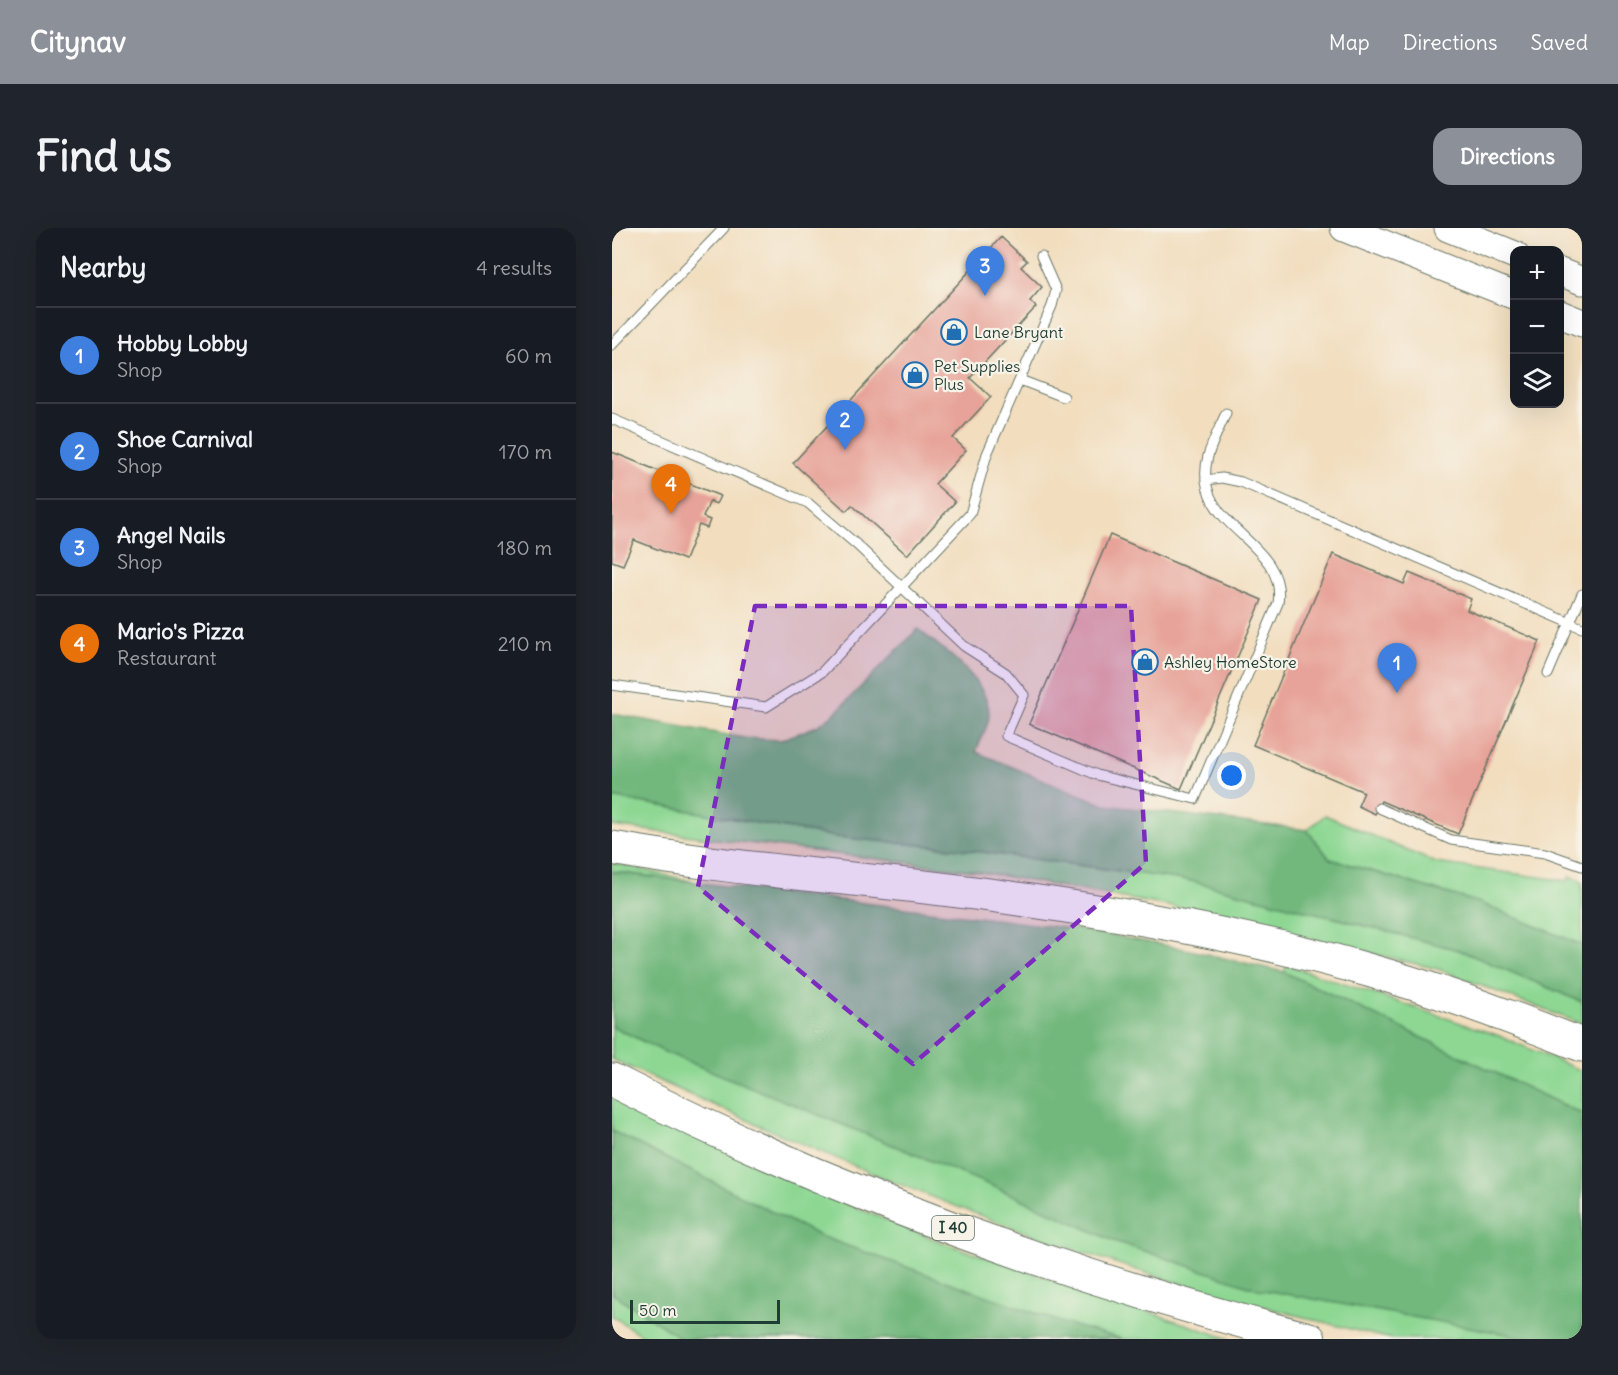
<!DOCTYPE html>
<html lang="en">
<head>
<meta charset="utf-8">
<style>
	:root { --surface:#171b24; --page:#20242c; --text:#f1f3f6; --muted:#9ea1a6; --line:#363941; --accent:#8c9099 }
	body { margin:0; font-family:Delius,sans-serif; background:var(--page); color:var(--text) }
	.controls { position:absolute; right:18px; top:18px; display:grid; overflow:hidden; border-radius:12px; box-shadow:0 6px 24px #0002 }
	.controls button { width:54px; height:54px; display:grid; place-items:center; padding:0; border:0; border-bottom:2px solid var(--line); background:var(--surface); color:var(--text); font:30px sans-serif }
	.scale { position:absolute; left:18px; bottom:15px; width:150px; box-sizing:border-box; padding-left:6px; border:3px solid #1f3d34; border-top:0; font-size:16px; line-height:21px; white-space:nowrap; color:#1f3d34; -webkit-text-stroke:4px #f7f3e8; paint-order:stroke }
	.you { position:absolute; left:620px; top:548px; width:21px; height:21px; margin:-15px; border:4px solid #fff; border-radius:50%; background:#1a73e8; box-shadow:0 0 0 9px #1a73e833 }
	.badge { display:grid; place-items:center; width:39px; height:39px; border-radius:50%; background:var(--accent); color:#fff; font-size:20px; font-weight:700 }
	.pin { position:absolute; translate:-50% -50px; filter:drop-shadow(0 2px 3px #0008) }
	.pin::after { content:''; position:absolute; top:32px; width:21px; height:18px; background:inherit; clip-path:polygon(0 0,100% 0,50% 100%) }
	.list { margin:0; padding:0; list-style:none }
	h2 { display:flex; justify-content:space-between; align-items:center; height:78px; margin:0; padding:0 24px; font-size:26px }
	h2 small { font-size:20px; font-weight:400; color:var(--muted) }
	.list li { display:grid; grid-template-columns:39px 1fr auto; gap:18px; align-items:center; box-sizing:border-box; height:96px; padding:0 24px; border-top:2px solid var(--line) }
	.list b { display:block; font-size:22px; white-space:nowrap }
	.list p { margin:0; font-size:20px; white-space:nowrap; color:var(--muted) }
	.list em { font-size:20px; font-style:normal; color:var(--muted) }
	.icon { flex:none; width:33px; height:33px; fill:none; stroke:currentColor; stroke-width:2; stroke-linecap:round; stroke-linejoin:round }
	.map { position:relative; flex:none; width:970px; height:1111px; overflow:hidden; border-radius:18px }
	header { display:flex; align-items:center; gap:36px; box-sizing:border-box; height:84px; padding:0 30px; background:var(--accent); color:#fff }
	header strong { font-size:28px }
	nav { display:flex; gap:33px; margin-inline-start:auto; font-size:21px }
	.intro { display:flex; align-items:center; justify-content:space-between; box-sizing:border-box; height:144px; padding:0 36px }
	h1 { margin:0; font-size:42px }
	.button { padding:15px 27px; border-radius:18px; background:var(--accent); color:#fff; font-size:21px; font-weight:700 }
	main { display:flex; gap:36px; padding:0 36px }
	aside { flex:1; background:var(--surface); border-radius:18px; box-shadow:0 6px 24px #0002 }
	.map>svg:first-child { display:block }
	.green { fill:#8dd793; stroke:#568a64; stroke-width:1.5 }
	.forest { fill:#72b87d; stroke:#487a58; stroke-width:1.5 }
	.building { fill:#e7a399 }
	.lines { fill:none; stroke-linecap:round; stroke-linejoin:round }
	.lane-casing { stroke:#697565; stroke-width:11 }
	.secondary-casing { stroke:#697565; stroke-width:29 }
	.highway-casing { stroke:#697565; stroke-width:35 }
	.lane { stroke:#fff; stroke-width:9 }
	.secondary { stroke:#fff; stroke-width:27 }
	.highway { stroke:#fff; stroke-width:33 }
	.marked { fill:#7b2cbf; fill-opacity:0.2; stroke:#7b2cbf; stroke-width:4.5; stroke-dasharray:12 8; stroke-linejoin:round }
	.labels { text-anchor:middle; stroke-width:4.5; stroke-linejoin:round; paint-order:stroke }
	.shield { fill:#f7f3e8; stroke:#60746a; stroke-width:1.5 }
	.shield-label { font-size:15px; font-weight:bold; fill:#1f3d34 }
	.poi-label { font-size:16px; fill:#1f3d34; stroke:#f7f3e8; text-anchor:start }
</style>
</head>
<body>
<header>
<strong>Citynav</strong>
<nav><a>Map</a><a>Directions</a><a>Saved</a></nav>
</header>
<div class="intro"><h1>Find us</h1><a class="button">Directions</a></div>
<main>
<aside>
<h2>Nearby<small>4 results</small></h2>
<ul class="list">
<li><span class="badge" style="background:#3f7fe0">1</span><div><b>Hobby Lobby</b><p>Shop</p></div><em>60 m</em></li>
<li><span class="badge" style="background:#3f7fe0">2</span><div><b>Shoe Carnival</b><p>Shop</p></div><em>170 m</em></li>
<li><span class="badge" style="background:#3f7fe0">3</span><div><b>Angel Nails</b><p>Shop</p></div><em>180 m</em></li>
<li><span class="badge" style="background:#e8710a">4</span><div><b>Mario's Pizza</b><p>Restaurant</p></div><em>210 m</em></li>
</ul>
</aside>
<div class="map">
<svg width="970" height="1111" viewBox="0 0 970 1111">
	<rect width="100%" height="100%" fill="#f7f3e8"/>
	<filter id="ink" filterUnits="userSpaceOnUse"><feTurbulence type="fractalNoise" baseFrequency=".0167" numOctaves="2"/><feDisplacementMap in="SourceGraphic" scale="12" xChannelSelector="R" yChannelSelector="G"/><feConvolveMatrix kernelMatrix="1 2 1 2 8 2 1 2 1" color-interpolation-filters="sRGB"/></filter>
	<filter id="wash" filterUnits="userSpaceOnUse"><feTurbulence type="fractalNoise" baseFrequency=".008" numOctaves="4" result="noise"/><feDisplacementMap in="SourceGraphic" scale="24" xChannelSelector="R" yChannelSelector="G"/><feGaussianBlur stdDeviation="1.35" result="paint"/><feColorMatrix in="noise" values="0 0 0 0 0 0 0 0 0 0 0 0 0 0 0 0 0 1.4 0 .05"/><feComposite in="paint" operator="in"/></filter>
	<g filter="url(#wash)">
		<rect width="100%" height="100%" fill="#f2debf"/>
		<!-- green -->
		<g class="green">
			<polygon points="0,569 224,609 341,620 580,653 847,722 970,774 970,796 826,741 567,680 363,643 0,598"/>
			<polygon points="713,587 824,635 956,653 958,648 970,653 970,717 868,675 718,631 695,602"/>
			<polygon points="0,635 94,656 0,643"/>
			<polygon points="675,737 885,807 970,843 970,886 672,744"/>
			<path d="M0 798 53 824 383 959 502 1013 790 1085 923 1111H781L762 1107C694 1090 627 1073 560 1053 369 995 185 916 4 833L0 831Z"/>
			<polygon points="0,869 191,958 329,1014 618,1111 35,1111 0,1088"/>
		</g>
		<!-- forest -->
		<g class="forest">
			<path d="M306 401C330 421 375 450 377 485 378 497 367 513 364 524L493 577 695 602 718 631 868 675 970 717V774L847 722 580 653 341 620 224 609 0 569V486L132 510 169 512 205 498 223 485Z"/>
			<polygon points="0,644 471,702 573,721 672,744 970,886 970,1111 923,1111 646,1061 502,1013 383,959 53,824 0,798"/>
			<polygon points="0,903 208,1008 451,1095 511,1111 70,1111 0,1065"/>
		</g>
		<g id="blocks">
			<!-- building -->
			<g class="building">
				<polygon points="389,9 415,33 409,39 430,59 418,73 424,79 358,150 379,169 341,210 354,222 323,256 343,274 295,327 240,277 234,283 181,235"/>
				<polygon points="0,224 108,268 104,276 98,273 91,289 98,292 95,300 87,297 73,332 22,312 11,337 0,333"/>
				<polygon points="498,307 650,372 569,561 417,496"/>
				<polygon points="721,326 792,356 797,345 859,371 855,382 928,413 846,606 769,573 763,586 746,578 752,564 641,517"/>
			</g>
		</g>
	</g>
	<g filter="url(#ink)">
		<use href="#blocks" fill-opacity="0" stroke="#697565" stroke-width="1.5"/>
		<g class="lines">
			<!-- lane casing -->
			<g class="lane-casing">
				<g id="lane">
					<polyline points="0,117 112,0"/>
					<polyline points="408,152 452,169"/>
					<path d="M0 191 196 275 245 317 352 418 394 445 412 467 394 508 485 547 583 571 666 375C676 312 577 300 596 228 600 214 608 199 614 185"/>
					<polyline points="594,252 610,250 629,254 970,400"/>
					<polyline points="936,446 970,366"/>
					<polyline points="0,457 154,479 210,444 358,286 375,226 440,78 444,62 429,28"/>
					<polyline points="767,580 839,612 933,625 970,638"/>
				</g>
			</g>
			<!-- secondary casing -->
			<g class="secondary-casing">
				<g id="secondary">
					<polyline points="732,0 903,68"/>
					<polyline points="836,0 903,27"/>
					<polyline points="948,44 970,53"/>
					<polyline points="948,86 970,95"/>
				</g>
			</g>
			<!-- highway casing -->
			<g class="highway-casing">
				<g id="highway">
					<path d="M0 620C134 644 271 651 406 671 526 688 646 710 763 744 833 764 902 790 970 817"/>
					<path d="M0 852C221 964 457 1050 697 1111"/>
				</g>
			</g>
			<!-- lane -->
			<use href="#lane" class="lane"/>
			<!-- secondary -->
			<use href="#secondary" class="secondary"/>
			<!-- highway -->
			<use href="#highway" class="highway"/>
		</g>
	</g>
	<!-- marked area -->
	<path class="marked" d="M143 378H519L534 635 301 836 86 659Z"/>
	<!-- icons -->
	<defs>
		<g id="shop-ring" transform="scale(1.35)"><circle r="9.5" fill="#f7f3e8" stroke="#1f6fb2" stroke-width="1.5"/><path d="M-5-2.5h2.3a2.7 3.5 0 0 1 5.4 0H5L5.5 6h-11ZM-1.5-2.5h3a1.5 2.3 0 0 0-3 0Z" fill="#1f6fb2"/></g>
	</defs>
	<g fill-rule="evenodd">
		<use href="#shop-ring" x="342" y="104"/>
		<use href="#shop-ring" x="303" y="147"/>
		<use href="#shop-ring" x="533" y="434"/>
	</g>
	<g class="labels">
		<!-- shield labels -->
		<rect class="shield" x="320" y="988" width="42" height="24" rx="4.5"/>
		<g class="shield-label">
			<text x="341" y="1005">I 40</text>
		</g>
		<!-- poi labels -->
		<g class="poi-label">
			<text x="362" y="110">Lane Bryant</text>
			<text x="322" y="144">Pet Supplies<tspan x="322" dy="18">Plus</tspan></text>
			<text x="552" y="440">Ashley HomeStore</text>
		</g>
	</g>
</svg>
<div class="controls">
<button>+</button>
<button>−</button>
<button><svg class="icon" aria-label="layers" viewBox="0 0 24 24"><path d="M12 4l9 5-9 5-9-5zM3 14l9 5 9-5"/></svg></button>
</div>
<div class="scale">50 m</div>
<div class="you"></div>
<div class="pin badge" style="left:785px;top:465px;background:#3f7fe0">1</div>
<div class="pin badge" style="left:233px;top:222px;background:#3f7fe0">2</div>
<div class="pin badge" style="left:373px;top:68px;background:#3f7fe0">3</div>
<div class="pin badge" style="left:59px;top:286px;background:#e8710a">4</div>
</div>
</main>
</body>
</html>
